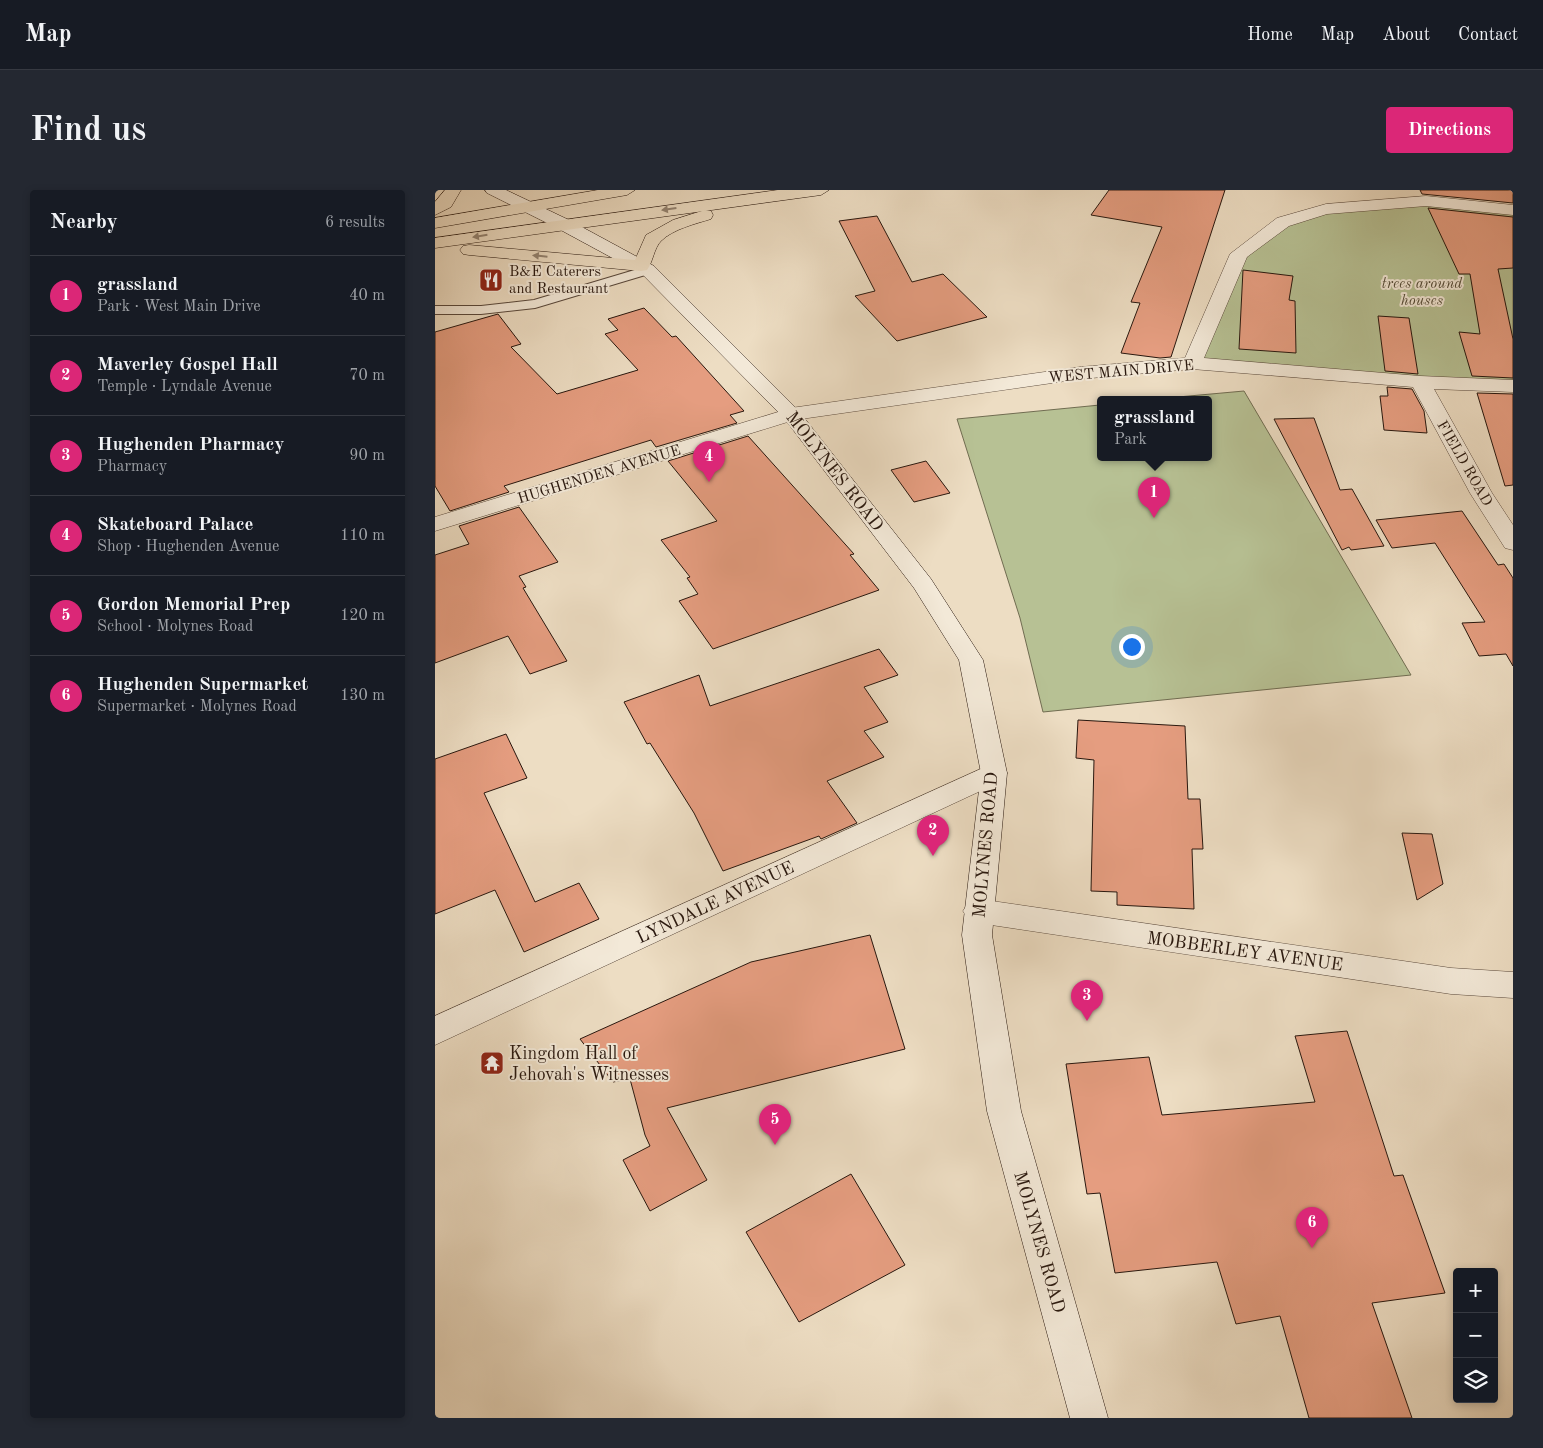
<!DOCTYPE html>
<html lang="en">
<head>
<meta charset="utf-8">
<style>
	:root { --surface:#171b24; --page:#242831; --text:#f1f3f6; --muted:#9ea1a6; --line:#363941; --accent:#db2777 }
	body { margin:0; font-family:"Old Standard TT",serif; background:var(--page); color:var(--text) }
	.controls { position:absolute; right:15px; bottom:15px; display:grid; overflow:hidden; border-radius:5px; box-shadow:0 2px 8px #0003 }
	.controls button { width:45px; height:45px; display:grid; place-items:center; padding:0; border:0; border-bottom:1px solid var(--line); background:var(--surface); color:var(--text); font:25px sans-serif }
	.you { position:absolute; left:696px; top:456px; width:18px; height:18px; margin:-12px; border:4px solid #fff; border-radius:50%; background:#1a73e8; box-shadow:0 0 0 8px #1a73e833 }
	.badge { display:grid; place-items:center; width:32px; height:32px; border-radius:50%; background:var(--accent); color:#fff; font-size:16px; font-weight:700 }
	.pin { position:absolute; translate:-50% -41px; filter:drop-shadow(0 1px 2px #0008) }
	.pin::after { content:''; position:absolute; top:26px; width:18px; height:15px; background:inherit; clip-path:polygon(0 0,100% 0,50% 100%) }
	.popup { position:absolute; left:662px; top:206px; width:115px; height:65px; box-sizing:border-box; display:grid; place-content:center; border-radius:5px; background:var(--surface); filter:drop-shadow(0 1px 4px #0005); font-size:16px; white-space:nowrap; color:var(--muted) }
	.popup b { font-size:19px; color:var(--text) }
	.popup::after { content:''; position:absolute; left:50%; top:100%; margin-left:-10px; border:10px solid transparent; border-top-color:var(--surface) }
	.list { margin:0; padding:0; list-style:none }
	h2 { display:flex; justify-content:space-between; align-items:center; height:65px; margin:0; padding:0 20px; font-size:21px }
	h2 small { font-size:16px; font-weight:400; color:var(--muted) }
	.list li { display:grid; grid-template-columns:32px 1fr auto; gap:15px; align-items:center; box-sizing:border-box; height:80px; padding:0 20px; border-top:1px solid var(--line) }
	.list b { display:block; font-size:19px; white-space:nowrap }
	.list p { margin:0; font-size:16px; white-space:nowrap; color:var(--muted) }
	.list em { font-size:16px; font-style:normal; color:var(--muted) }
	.icon { flex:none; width:28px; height:28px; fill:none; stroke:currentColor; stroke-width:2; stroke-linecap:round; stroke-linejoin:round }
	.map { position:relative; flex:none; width:1078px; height:1228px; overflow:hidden; border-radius:5px }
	header { display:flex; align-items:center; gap:30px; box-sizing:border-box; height:70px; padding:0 25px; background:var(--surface); border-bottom:1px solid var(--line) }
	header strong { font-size:24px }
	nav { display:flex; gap:28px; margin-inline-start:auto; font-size:18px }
	.intro { display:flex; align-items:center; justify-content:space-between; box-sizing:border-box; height:120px; padding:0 30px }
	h1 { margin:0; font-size:35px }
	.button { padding:12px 22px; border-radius:5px; background:var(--accent); color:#fff; font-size:18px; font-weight:700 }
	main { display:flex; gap:30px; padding:0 30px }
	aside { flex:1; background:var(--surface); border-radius:5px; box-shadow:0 2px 8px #0003 }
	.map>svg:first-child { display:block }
	.green { fill:#b7c194; stroke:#706c51 }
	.building { fill:#e59d80; stroke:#28170e }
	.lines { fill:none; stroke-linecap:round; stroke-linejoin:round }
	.lane-casing { stroke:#59483b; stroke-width:2 }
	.street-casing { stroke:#59483b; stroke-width:1 }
	.secondary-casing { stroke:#28170e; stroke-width:1 }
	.highway-casing { stroke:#28170e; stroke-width:1 }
	.lane { fill:#f3e9d8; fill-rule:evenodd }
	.street { fill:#f3e9d8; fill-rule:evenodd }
	.secondary { fill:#f3e9d8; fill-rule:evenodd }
	.highway { fill:#edddc3; fill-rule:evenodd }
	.oneway { fill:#948472 }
	.labels { text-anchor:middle; stroke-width:4; stroke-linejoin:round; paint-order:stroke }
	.far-poi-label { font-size:15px; fill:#28170e; stroke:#f3e9d8; text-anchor:start }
	.far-park-label { font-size:15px; font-style:italic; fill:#534a36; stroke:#f3e9d8 }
	.far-street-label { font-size:15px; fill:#28170e; stroke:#f3e9d8 }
	.street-label { font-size:18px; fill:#28170e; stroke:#f3e9d8 }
	.poi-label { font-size:18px; fill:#28170e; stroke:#f3e9d8; text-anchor:start }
</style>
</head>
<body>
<header>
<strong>Map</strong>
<nav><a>Home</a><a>Map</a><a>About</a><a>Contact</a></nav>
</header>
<div class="intro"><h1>Find us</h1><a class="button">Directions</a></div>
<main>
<aside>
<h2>Nearby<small>6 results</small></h2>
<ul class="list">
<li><span class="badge">1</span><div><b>grassland</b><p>Park · West Main Drive</p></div><em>40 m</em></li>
<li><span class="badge">2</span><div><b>Maverley Gospel Hall</b><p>Temple · Lyndale Avenue</p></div><em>70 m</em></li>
<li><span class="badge">3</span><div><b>Hughenden Pharmacy</b><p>Pharmacy</p></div><em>90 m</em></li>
<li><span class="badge">4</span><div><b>Skateboard Palace</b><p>Shop · Hughenden Avenue</p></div><em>110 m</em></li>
<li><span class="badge">5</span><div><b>Gordon Memorial Prep</b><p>School · Molynes Road</p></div><em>120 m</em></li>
<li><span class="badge">6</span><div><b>Hughenden Supermarket</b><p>Supermarket · Molynes Road</p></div><em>130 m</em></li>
</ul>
</aside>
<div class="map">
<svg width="1078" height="1228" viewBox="0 0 1078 1228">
	<rect width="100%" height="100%" fill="#edddc3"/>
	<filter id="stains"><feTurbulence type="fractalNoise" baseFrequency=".004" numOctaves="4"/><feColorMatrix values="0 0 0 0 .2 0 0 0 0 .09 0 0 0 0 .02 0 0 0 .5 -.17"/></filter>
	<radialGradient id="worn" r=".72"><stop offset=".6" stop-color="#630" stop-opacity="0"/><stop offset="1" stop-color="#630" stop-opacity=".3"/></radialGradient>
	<!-- green -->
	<g class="green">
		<polygon points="991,11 1078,20 1078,196 757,173 804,64 848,32 891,19"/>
		<polygon points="809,201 976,485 608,522 585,428 522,229 665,215 665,267 773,267 773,209 721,209"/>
	</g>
	<!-- building -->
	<g class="building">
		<polygon points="674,0 790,0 736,167 725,168 686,163 705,113 696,112 727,37 656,25"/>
		<polygon points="985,0 1078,0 1078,13 987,4"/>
		<polygon points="993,18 1078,27 1078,78 1063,79 1078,149 1078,188 1037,186 1024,142 1045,144 1035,84 1024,84"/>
		<polygon points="442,26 477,92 508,84 552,127 462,151 420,106 440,101 404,31"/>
		<polygon points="808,80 858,86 854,110 860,111 861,163 804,159"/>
		<polygon points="209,118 237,147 241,146 309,221 295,225 302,233 221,257 216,250 69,296 74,302 15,321 0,296 0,142 63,124 86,154 76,157 122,204 203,180 170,144 183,140 173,129"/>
		<polygon points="943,126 974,128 983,184 950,181"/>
		<polygon points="952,197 977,199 989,221 992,243 949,240 945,206 953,206"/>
		<polygon points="1042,203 1078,204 1078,295 1070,296"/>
		<polygon points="879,228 905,300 917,299 949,356 916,360 914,357 907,360 839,229"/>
		<polygon points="313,246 419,364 415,365 444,400 278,459 244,411 263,404 252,388 255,387 226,350 282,331 233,271"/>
		<polygon points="491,271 515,303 479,312 456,280"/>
		<polygon points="84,317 123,372 84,386 91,397 88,398 132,471 95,484 73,446 0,473 0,365 34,354 24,336"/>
		<polygon points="1027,321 1063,375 1069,374 1078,388 1078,476 1071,464 1044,466 1027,433 1050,432 1000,353 957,358 941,330"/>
		<polygon points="444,459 463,485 429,497 453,532 429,541 449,567 392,591 422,633 386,649 384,646 288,681 259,623 215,553 212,554 189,512 264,485 275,516"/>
		<polygon points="643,530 750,536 753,609 765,609 768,659 757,659 759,719 682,715 682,702 656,701 659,570 641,568"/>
		<polygon points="71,544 92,588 49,603 100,712 144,693 164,729 89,762 60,700 0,724 0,569"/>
		<polygon points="967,643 997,644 1008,694 982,710"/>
		<polygon points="435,745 470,859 232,918 272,990 215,1021 188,970 215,956 210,945 195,889 178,892 145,849 316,772"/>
		<polygon points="912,841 959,986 968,985 1010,1103 937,1113 977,1228 874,1228 845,1126 801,1134 782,1072 680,1083 665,1003 652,1004 631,874 714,867 727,925 880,912 860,846"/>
		<polygon points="416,984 470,1075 364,1132 311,1042"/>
	</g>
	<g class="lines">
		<!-- lane casing -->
		<g class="lane-casing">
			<polygon id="lane" points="213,76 219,80 217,83 100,118 46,124 0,124 0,116 46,116 99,110"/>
		</g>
		<!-- street casing -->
		<g class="street-casing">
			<g id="street">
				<polygon points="991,6 1078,15 1078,25 991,16 892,24 854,36 812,67 769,168 985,186 1078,190 1078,202 999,199 1057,303 1078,335 1078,360 1070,358 1035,303 978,197 757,179 645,189 359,230 0,341 0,327 356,218 645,177 750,168 795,64 842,28 891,14"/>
				<polygon points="559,573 569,576 572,583 569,590 0,855 0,826"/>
				<polygon points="543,709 1016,778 1078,782 1078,808 1016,804 543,733 533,729 528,721 533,713"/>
			</g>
		</g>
		<!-- secondary casing -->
		<g class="secondary-casing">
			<polygon id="secondary" points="50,0 71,0 134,30 219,76 363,220 496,389 548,470 572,583 557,745 586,921 673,1228 635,1228 552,921 527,745 546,583 524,470 479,398 349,228 207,84 122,38 52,3"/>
		</g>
		<!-- highway casing -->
		<g class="highway-casing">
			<g id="highway">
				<polygon points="10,0 26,0 16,17 0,25 0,12"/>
				<polygon points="163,0 200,0 192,5 0,38 0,28"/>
				<polygon points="343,0 394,0 386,5 0,58 0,48"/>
				<path d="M270 20 276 21 278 25 276 29C260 34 238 39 226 51 219 58 218 72 212 80L206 81 34 65 28 64 25 60 28 56 34 55 200 70 211 45 238 30Z"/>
			</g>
		</g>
		<!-- lane -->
		<use href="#lane" class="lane"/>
		<!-- street -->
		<use href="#street" class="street"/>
		<!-- secondary -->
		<use href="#secondary" class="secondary"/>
		<!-- highway -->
		<use href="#highway" class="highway"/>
	</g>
	<!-- one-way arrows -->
	<defs><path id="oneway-solid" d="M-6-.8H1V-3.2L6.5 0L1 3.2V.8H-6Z" transform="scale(1.25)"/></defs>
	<g class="oneway">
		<use href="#oneway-solid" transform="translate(234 19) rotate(172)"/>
		<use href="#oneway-solid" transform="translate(45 46) rotate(171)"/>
		<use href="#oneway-solid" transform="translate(105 66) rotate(-174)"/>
	</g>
	<!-- icons -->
	<defs>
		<g id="restaurant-square" transform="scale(1.25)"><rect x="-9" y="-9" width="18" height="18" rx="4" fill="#8f2418" stroke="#f3e9d8"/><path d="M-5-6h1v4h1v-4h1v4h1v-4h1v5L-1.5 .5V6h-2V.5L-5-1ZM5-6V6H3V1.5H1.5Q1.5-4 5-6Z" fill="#fff"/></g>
		<g id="temple-square" transform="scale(1.25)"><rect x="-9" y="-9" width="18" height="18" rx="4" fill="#8f2418" stroke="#f3e9d8"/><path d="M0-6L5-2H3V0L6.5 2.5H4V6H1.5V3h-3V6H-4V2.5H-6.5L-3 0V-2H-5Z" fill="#fff"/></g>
	</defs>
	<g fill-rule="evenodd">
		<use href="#restaurant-square" x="56" y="90"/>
		<use href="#temple-square" x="57" y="873"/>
	</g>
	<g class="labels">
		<!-- far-poi labels -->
		<g class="far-poi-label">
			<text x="74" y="86">B&amp;E Caterers<tspan x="74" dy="17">and Restaurant</tspan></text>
		</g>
		<!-- far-park labels -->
		<g class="far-park-label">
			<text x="987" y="98">trees around<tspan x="987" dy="17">houses</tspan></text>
		</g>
		<!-- far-street labels -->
		<g class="far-street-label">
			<text transform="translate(686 181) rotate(-5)" y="5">WEST MAIN DRIVE</text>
			<text transform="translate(1030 273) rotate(60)" y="5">FIELD ROAD</text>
			<text transform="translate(164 284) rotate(-17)" y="5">HUGHENDEN AVENUE</text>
		</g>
		<!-- street labels -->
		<g class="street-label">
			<text transform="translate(400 281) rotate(52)" y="6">MOLYNES ROAD</text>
			<text transform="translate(550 655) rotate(-85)" y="6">MOLYNES ROAD</text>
			<text transform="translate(280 712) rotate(-25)" y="6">LYNDALE AVENUE</text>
			<text transform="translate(810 761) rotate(8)" y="6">MOBBERLEY AVENUE</text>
			<text transform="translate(605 1052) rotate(74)" y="6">MOLYNES ROAD</text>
		</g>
		<!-- poi labels -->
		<g class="poi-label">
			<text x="74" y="869">Kingdom Hall of<tspan x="74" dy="21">Jehovah's Witnesses</tspan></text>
		</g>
	</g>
	<rect width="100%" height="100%" filter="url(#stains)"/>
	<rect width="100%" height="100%" fill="url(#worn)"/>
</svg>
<div class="controls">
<button>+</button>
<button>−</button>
<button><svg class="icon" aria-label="layers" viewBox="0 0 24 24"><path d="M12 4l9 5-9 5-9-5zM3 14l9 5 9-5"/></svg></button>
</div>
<div class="you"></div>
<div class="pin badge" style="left:719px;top:328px">1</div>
<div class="popup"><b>grassland</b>Park</div>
<div class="pin badge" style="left:498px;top:666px">2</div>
<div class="pin badge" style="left:652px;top:831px">3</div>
<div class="pin badge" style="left:274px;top:292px">4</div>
<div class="pin badge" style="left:340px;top:955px">5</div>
<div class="pin badge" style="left:877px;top:1058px">6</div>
</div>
</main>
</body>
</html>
